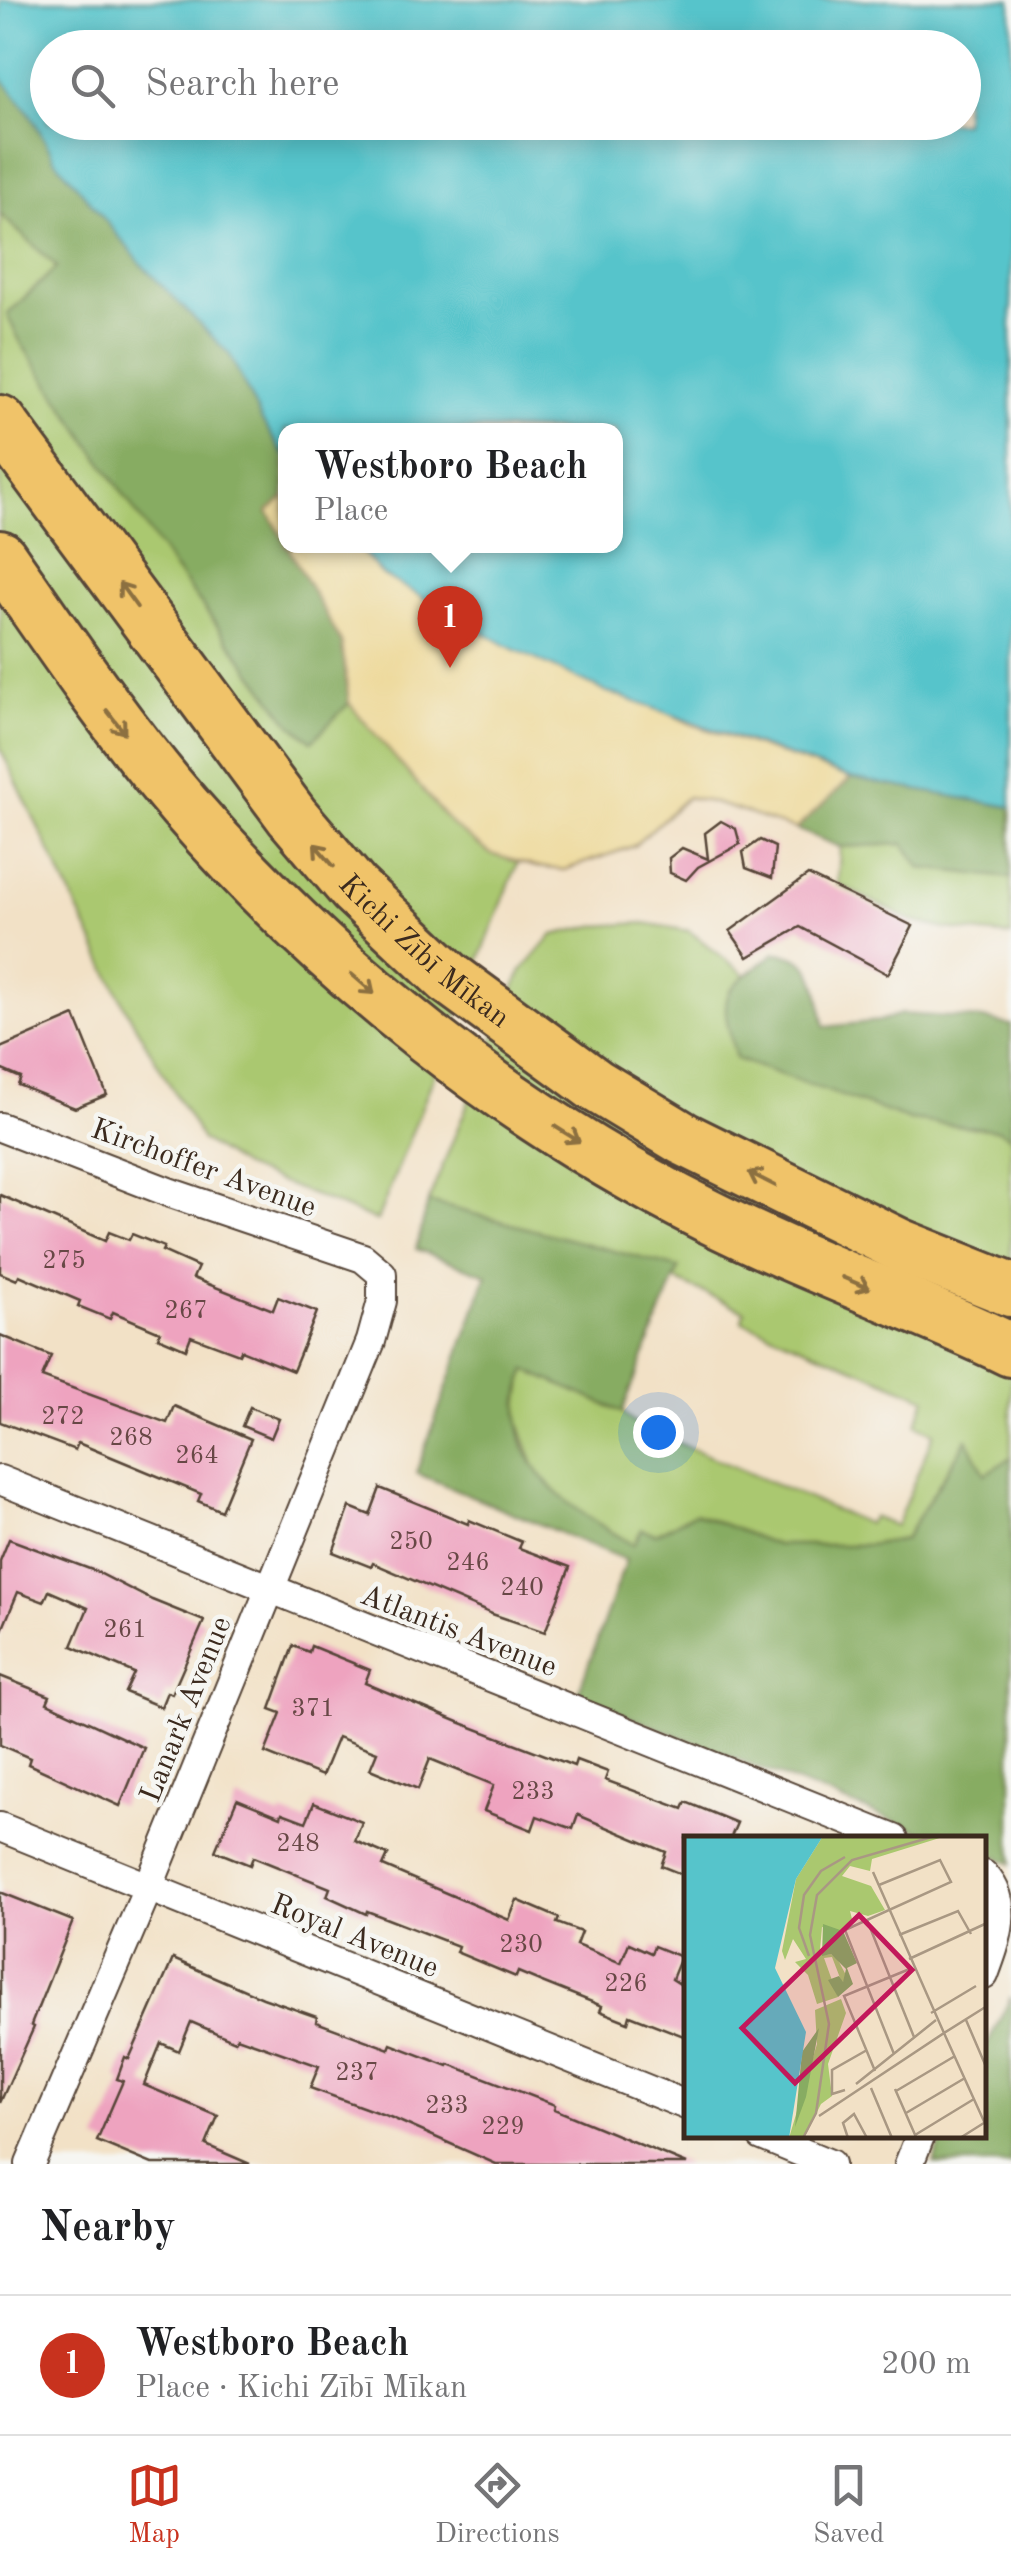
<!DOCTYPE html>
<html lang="en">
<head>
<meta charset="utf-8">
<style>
	:root { --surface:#fff; --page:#f2f2f2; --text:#202124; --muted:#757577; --line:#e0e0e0; --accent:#c8321e }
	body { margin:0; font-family:"Old Standard TT",serif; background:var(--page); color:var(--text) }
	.you { position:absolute; left:658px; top:1432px; width:35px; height:35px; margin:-25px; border:8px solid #fff; border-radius:50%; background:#1a73e8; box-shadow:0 0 0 15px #1a73e833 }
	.badge { display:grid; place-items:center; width:65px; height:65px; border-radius:50%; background:var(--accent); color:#fff; font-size:32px; font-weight:700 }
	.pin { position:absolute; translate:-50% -82px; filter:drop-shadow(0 2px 5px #0008) }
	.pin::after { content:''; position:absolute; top:52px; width:35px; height:30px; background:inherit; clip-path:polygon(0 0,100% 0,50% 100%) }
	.popup { position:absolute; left:278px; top:423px; width:345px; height:130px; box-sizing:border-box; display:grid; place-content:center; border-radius:20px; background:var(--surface); filter:drop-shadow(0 2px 8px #0005); font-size:32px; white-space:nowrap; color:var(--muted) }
	.popup b { font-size:38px; color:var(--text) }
	.popup::after { content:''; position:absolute; left:50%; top:100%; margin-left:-20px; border:20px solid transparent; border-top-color:var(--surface) }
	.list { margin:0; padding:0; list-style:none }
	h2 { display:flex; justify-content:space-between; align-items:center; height:130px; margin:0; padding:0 40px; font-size:42px }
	h2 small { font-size:32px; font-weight:400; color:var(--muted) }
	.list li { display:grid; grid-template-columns:65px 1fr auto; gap:30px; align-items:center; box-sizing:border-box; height:140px; padding:0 40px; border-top:2px solid var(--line) }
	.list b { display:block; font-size:38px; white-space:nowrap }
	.list p { margin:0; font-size:32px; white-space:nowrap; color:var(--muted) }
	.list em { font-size:32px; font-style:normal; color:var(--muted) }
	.icon { flex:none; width:55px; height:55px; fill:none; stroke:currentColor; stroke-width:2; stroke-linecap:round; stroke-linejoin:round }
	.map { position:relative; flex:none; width:1011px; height:2164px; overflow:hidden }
	.search { position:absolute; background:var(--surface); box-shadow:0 5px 25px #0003; left:30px; right:30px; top:30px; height:110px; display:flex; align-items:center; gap:25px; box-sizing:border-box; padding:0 35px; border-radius:55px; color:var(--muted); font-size:38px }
	.sheet { height:270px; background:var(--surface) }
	nav { display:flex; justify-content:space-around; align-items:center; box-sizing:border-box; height:140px; border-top:2px solid var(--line); background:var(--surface); font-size:28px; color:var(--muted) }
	nav a { display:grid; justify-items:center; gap:5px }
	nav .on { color:var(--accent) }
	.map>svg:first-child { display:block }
	.green { fill:#aac86f; stroke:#727946; stroke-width:2.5 }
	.forest { fill:#87ac62; stroke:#616b40; stroke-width:2.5 }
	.sand { fill:#eeda9e; stroke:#94825e; stroke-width:2.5 }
	.water { fill:#56c4cb; stroke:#487774; stroke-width:2.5; fill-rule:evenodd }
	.building { fill:#eea3bf }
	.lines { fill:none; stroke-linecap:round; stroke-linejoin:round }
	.street-casing { stroke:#564537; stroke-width:32 }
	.highway-casing { stroke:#564537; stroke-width:58 }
	.street { stroke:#fff; stroke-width:28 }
	.highway { stroke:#f0c369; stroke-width:52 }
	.oneway { stroke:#8c6f40 }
	.labels { text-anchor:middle; stroke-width:9; stroke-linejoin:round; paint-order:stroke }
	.number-label { font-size:25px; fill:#684846 }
	.street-label { font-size:30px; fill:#3b2a1e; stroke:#f6f6f2 }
	.inset-road { fill:none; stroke:#a99883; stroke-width:2.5 }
	.view { fill:#c2185b; fill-opacity:0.15; stroke:#c2185b; stroke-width:5 }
	.inset-edge { fill:none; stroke:#3b2a1e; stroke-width:5 }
</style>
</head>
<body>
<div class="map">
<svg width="1011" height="2164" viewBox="0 0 1011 2164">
	<rect width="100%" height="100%" fill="#f6f6f2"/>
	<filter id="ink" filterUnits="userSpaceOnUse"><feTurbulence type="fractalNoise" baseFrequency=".01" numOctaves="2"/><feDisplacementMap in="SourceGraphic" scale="20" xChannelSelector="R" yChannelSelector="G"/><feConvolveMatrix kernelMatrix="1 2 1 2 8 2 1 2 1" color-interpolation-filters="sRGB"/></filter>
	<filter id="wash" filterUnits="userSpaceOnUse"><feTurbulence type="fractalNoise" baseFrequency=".0048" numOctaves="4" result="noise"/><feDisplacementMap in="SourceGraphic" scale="40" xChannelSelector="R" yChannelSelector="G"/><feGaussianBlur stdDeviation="2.25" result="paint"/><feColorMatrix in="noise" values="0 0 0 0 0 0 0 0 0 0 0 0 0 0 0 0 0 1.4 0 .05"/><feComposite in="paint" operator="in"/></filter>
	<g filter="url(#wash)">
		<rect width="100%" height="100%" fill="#f2e1c6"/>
		<!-- green -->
		<g class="green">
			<polygon points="0,214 57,267 7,314 171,564 290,723 312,741 349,703 452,825 491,854 518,862 377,1221 243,1167 202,1140 126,1009 0,748"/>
			<polygon points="905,844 1011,878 1011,936 946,929 912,921 838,884 840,847"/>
			<polygon points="644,923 689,931 746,975 730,990 910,1120 999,1130 1011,1137 1011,1458 985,1474 966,1440 905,1539 868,1545 776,1545 695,1513 634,1545 571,1507 538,1476 517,1418 525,1369 622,1412 636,1425 868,1524 872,1517 896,1526 934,1433 916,1424 926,1398 742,1321 745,1311 675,1280 679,1268 428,1202 521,972 553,935 593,926"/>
		</g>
		<!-- forest -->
		<g class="forest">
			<polygon points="0,76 31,115 55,159 143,266 230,355 262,421 285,457 285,497 268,512 342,644 349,703 312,741 290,723 171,564 21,343 7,315 57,267 0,214"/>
			<polygon points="851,778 1011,807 1011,878 921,868 904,844 840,847 796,829"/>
			<path d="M775 953C820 954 817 992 825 1027L879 1021 901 1014 983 1019 1011 1025V1137L999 1130 910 1120 736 1059C719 992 718 995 775 953Z"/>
			<path d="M428 1202 679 1268 622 1412 526 1370C494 1461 565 1505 633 1545L642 1529 656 1534 695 1513 776 1545H868L905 1539 967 1439 985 1474 1011 1458V1864L984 1850V1839H939L577 1696 626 1560 416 1473 487 1275 416 1249Z"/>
			<polygon points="1011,1997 1011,2164 933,2164 943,2137 984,2136 984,2051"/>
		</g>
		<!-- sand -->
		<path class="sand" d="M285 497V546H357L383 575 691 724 851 778 796 829C760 819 724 803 687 797L634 846 564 870 536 867 491 854 452 825 349 703 342 644 268 511Z"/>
		<!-- water -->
		<path class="water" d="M0 0H1011V807L851 778 602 690 507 646 383 575 357 546H615V430H285V457L262 421 230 355 143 266 55 159 31 115 0 76ZM48 48H964V122H48Z"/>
		<g id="blocks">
			<!-- building -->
			<g class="building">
				<polygon points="721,821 736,829 740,844 698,867 686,880 670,873 669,858 682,848 708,859 705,833"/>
				<polygon points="760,840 775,847 772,878 746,868 743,852"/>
				<polygon points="808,875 913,926 888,974 800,927 748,957 730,931"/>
				<polygon points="75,1016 107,1095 75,1108 18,1085 21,1078 0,1069 0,1048"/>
				<polygon points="0,1195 105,1241 109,1232 129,1240 132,1234 164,1247 162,1251 198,1267 193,1278 273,1310 278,1297 317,1312 293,1371 241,1350 239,1354 191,1336 186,1349 158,1337 160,1332 113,1312 110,1319 78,1306 80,1301 19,1275 17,1280 0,1273"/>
				<polygon points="0,1335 51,1356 42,1377 167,1423 174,1406 251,1439 221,1511 198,1501 201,1494 78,1443 75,1450 0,1422"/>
				<polygon points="250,1407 279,1419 271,1438 242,1426"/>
				<polygon points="380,1488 468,1524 469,1520 522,1542 519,1548 570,1567 545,1632 492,1614 373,1563 371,1567 333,1552 350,1507 370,1515"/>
				<polygon points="9,1539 95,1571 152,1600 204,1621 172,1694 167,1692 161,1707 125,1692 134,1673 72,1646 88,1608 49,1591 44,1602 18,1592 0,1635 0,1561"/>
				<polygon points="293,1646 309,1652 311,1646 370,1670 365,1683 461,1723 574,1766 576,1760 608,1772 605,1780 683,1809 686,1802 737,1823 730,1839 686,1839 686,1876 661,1866 666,1852 578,1815 573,1829 537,1816 532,1830 484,1811 494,1785 430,1759 418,1789 370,1769 377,1752 338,1737 322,1776 265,1753 281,1713 270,1709"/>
				<polygon points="0,1676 50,1696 47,1703 144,1748 120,1806 28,1764 30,1758 0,1745"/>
				<polygon points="237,1799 281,1817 282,1813 306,1822 314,1803 362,1822 355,1841 388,1855 383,1866 509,1920 517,1900 559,1918 557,1923 581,1932 576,1945 621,1963 629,1943 651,1953 654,1946 681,1957 672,1979 686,1988 686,2037 630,2015 628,2022 600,2011 602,2006 542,1982 518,1972 516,1977 456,1952 458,1946 367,1911 366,1914 327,1896 330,1888 253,1857 250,1865 215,1851"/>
				<polygon points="0,1892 73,1921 31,2025 34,2027 0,2103"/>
				<polygon points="173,1959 263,1998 317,2017 316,2022 389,2049 391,2044 448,2066 449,2064 555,2105 554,2109 687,2164 496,2164 390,2117 310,2088 319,2066 237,2037 235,2041 191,2022 179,2051 161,2043 144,2085 218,2116 206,2145 250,2164 152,2164 97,2141 123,2081 117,2079 125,2057 129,2059"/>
			</g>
		</g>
	</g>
	<g filter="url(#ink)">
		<use href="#blocks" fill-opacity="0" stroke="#564537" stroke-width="2.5"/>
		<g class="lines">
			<!-- street casing -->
			<g class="street-casing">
				<g id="street">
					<polyline points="0,1127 171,1193 363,1258 382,1274 382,1301 371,1341 149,1886 30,2164"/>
					<polyline points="0,1480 894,1839"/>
					<polyline points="0,1827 686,2105"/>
					<path d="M984 1875C1011 1903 997 1940 984 1975"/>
					<polyline points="762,2136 830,2164"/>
					<polyline points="909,2164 920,2136"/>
				</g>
			</g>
			<!-- highway casing -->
			<g class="highway-casing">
				<g id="highway">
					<path id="s1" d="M0 422 292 816 354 889 449 978 595 1085 684 1139 901 1246 1011 1290"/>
					<path d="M0 557C59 642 117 728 184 806 329 973 509 1116 706 1215 805 1265 911 1302 1011 1350"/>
				</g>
			</g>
			<!-- street -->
			<use href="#street" class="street"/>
			<!-- highway -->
			<use href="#highway" class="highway"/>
		</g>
		<!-- one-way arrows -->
		<defs><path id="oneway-shaft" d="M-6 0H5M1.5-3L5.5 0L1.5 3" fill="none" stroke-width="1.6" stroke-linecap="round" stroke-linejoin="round" transform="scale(2.5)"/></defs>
		<g class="oneway">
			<use href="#oneway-shaft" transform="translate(128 595) rotate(-126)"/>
			<use href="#oneway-shaft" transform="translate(116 722) rotate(52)"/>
			<use href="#oneway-shaft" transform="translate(324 855) rotate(-131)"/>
			<use href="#oneway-shaft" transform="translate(363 984) rotate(41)"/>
			<use href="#oneway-shaft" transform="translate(567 1134) rotate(32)"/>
			<use href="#oneway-shaft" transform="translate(762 1179) rotate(-153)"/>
			<use href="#oneway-shaft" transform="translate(856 1283) rotate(23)"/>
		</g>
	</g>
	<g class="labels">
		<!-- number labels -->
		<g class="number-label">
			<text x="64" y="1268">275</text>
			<text x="186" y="1318">267</text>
			<text x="63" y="1424">272</text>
			<text x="131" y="1445">268</text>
			<text x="197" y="1463">264</text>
			<text x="411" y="1549">250</text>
			<text x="468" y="1570">246</text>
			<text x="522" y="1595">240</text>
			<text x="125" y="1637">261</text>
			<text x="313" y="1716">371</text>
			<text x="533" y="1799">233</text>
			<text x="298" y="1851">248</text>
			<text x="521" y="1952">230</text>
			<text x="626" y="1991">226</text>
			<text x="357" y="2080">237</text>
			<text x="447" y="2113">233</text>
			<text x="503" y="2134">229</text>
		</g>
		<!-- street labels -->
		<g class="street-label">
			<text dy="10" stroke="none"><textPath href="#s1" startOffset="680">Kichi Zībī Mīkan</textPath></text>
			<text transform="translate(204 1167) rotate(20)" y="10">Kirchoffer Avenue</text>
			<text transform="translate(459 1630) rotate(21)" y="10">Atlantis Avenue</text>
			<text transform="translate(185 1709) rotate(-68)" y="10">Lanark Avenue</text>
			<text transform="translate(355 1935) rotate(22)" y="10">Royal Avenue</text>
		</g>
	</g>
	<!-- overview -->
	<g transform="translate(684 1836)">
		<rect width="302" height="302" fill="#f2e1c6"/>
		<path d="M139 0H262L188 23 186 35 166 30 158 40 187 50 201 74 184 80 166 75 168 83 155 96 138 91 136 114 139 119 147 118 154 124 163 141 158 147 148 121 140 122 154 161 133 168 124 139 111 126 122 123 109 103 101 124 98 115 112 43ZM157 163 162 177 144 228 148 260 137 268 120 302H105L133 208 131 174Z" fill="#aac86f"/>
		<path d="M139 88 159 95 173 127 163 132 169 148 154 161 144 144 155 140 159 146 162 133 147 118 138 120ZM135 192 122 261 111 291 118 216Z" fill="#87ac62"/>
		<path d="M0 0H139L112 43 91 132 122 196 105 302H0Z" fill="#56c4cb"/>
		<path class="inset-road" d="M195 49 256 24 267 46 161 94 210 218M183 84 230 201M215 99 274 75 287 98M125 120 115 92 120 59 137 35 161 21M225 123 303 87M303 170 260 197 303 292M247 177 292 150M282 184 303 233M191 235 160 160 228 132M172 248 252 184M187 252 208 302M211 253 232 301M161 254 148 258V234L183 214M212 255 271 220M222 277 281 242M135 280 260 197 189 36M231 299 290 263M119 302 132 277 145 188 126 99 133 59 168 24 251 0M164 302 159 287 170 278 183 302M276 302 303 285"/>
		<path class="view" d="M175 79 228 134 111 247 58 192Z"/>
		<rect width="302" height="302" class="inset-edge"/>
	</g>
</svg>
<div class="you"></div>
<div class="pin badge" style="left:450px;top:668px">1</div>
<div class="popup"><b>Westboro Beach</b>Place</div>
<div class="search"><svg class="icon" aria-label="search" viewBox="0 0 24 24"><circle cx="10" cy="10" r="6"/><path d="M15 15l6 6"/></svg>Search here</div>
</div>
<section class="sheet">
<h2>Nearby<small></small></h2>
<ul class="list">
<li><span class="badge">1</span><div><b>Westboro Beach</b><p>Place · Kichi Zībī Mīkan</p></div><em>200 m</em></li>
</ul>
</section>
<nav>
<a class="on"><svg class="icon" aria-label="map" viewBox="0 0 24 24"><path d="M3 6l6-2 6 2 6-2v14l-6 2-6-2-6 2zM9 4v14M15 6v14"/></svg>Map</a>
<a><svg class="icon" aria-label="directions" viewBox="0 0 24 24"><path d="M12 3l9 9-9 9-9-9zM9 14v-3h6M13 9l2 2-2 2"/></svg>Directions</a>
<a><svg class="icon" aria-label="saved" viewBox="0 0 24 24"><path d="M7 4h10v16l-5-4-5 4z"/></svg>Saved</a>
</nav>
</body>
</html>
